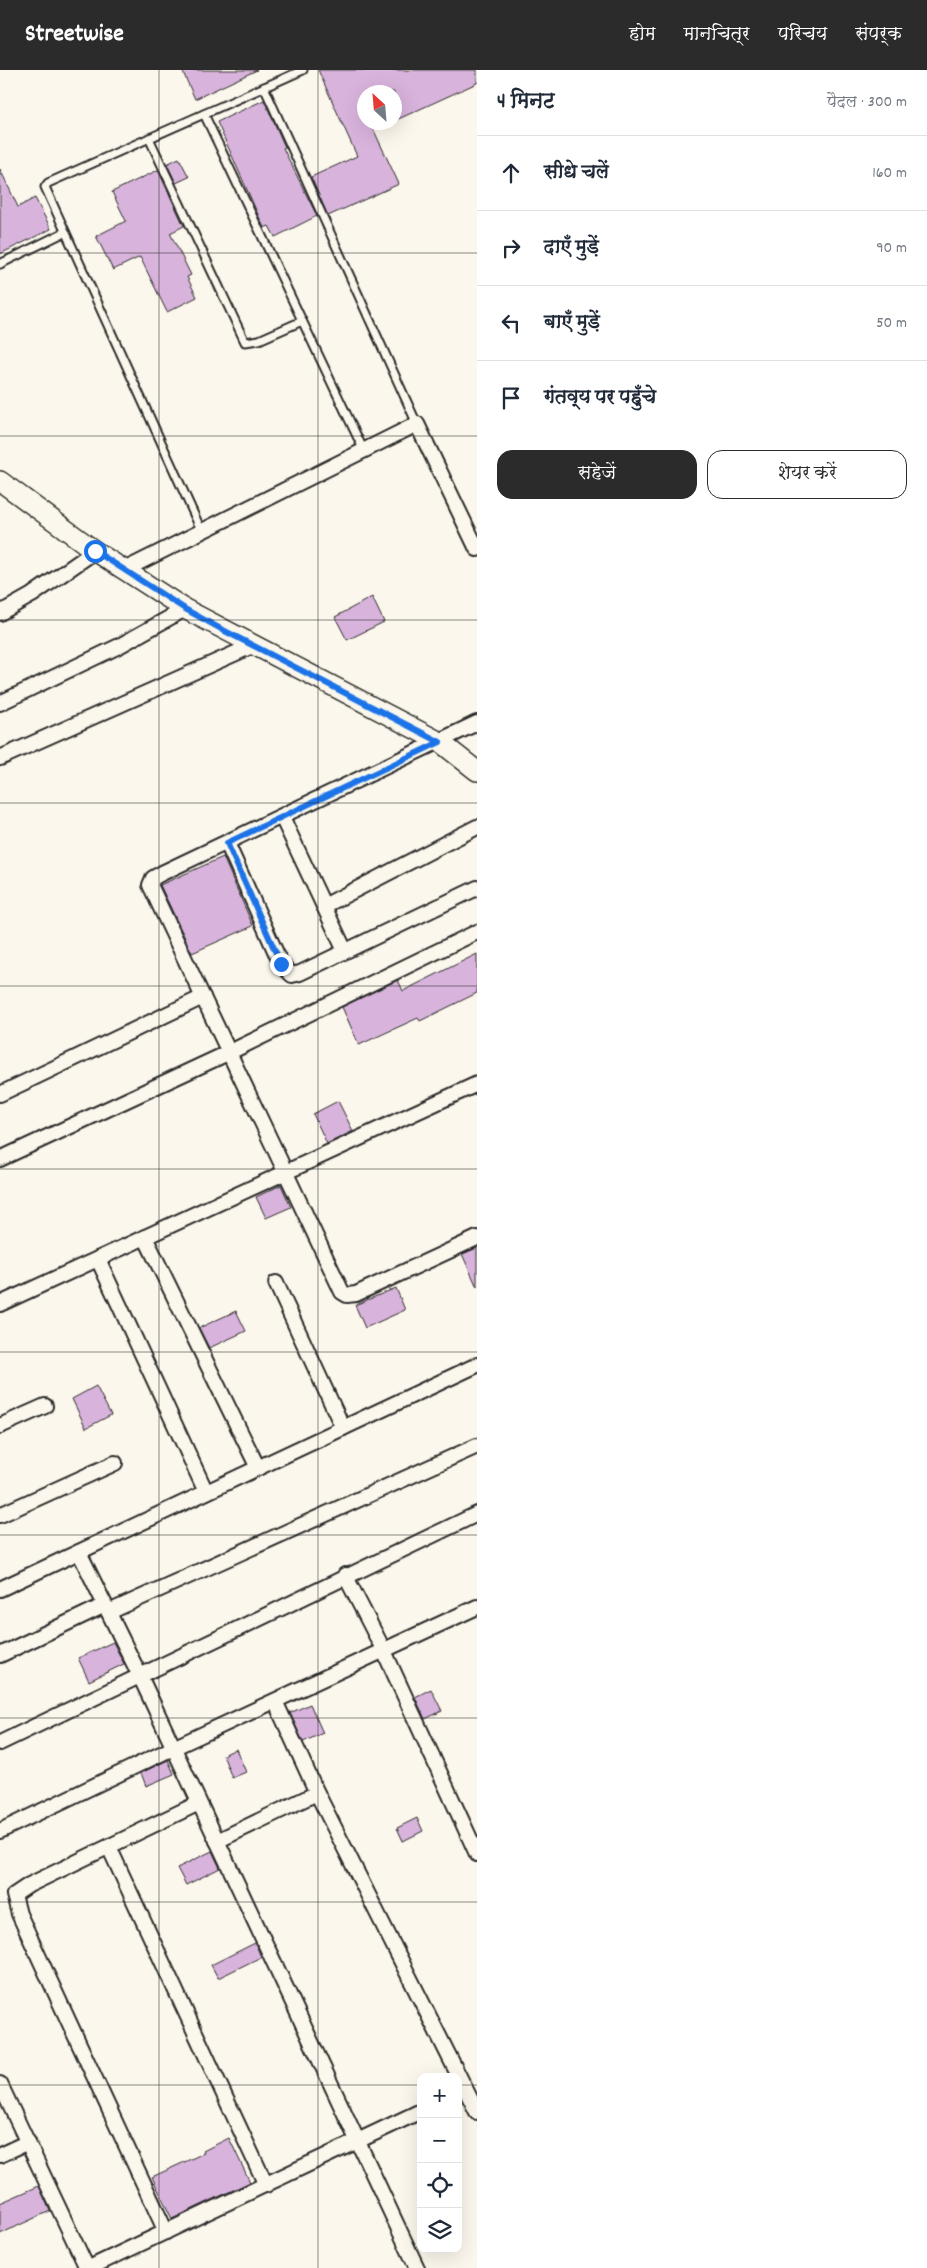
<!DOCTYPE html>
<html lang="hi">
<head>
<meta charset="utf-8">
<style>
	:root { --surface:#fff; --page:#f2f2f3; --text:#1f2937; --muted:#747a83; --line:#e0e1e3; --accent:#2b2b2b }
	body { margin:0; font-family:Dekko,"Playpen Sans Deva",sans-serif; background:var(--page); color:var(--text) }
	.controls { position:absolute; right:15px; bottom:15px; display:grid; overflow:hidden; border-radius:10px; box-shadow:0 5px 20px #0002 }
	.controls button { width:45px; height:45px; display:grid; place-items:center; padding:0; border:0; border-bottom:1px solid var(--line); background:var(--surface); color:var(--text); font:25px sans-serif }
	.compass { position:absolute; left:357px; top:15px; width:45px; height:45px; border-radius:50%; background:var(--surface); box-shadow:0 5px 20px #0002; rotate:334deg }
	.stop { position:absolute; width:15px; height:15px; margin:-11px; border:4px solid #1a73e8; border-radius:50%; background:#fff }
	.stop.end { background:#1a73e8; border-color:#fff; box-shadow:0 1px 5px #0008 }
	.list { margin:0; padding:0; list-style:none }
	h2 { display:flex; justify-content:space-between; align-items:center; height:65px; margin:0; padding:0 20px; font-size:21px }
	h2 small { font-size:16px; font-weight:400; color:var(--muted) }
	.list li { display:grid; grid-template-columns:32px 1fr auto; gap:15px; align-items:center; box-sizing:border-box; height:75px; padding:0 20px; border-top:1px solid var(--line) }
	.list b { display:block; font-size:19px; white-space:nowrap }
	.list em { font-size:16px; font-style:normal; color:var(--muted) }
	.actions { display:flex; gap:10px; padding:15px 20px }
	.actions a { flex:1; padding:11px 0; border:1px solid var(--accent); border-radius:15px; text-align:center; font-size:18px; color:var(--accent) }
	.actions .main { background:var(--accent); color:#fff }
	.icon { flex:none; width:28px; height:28px; fill:none; stroke:currentColor; stroke-width:2; stroke-linecap:round; stroke-linejoin:round }
	.map { position:relative; flex:none; width:477px; height:2198px; overflow:hidden }
	header { display:flex; align-items:center; gap:30px; box-sizing:border-box; height:70px; padding:0 25px; background:var(--accent); color:#fff }
	header strong { font-size:24px }
	nav { display:flex; gap:28px; margin-inline-start:auto; font-size:18px }
	main { display:flex }
	aside { flex:1; background:var(--surface) }
	.map>svg:first-child { display:block }
	.building { fill:#d8b3dc; stroke:#2b2b2b }
	.lines { fill:none; stroke-linecap:round; stroke-linejoin:round }
	.lane-casing { stroke:#2b2b2b; stroke-width:11 }
	.street-casing { stroke:#2b2b2b; stroke-width:18 }
	.secondary-casing { stroke:#2b2b2b; stroke-width:22 }
	.lane { stroke:#fbf7ec; stroke-width:7 }
	.street { stroke:#fbf7ec; stroke-width:14 }
	.secondary { stroke:#fbf7ec; stroke-width:19 }
	.route { stroke:#1a73e8; stroke-width:6 }
	.grid { fill:none; stroke:#2b2b2b; stroke-width:1; stroke-opacity:0.55 }
</style>
</head>
<body>
<header>
<strong>Streetwise</strong>
<nav><a>होम</a><a>मानचित्र</a><a>परिचय</a><a>संपर्क</a></nav>
</header>
<main>
<div class="map">
<svg width="477" height="2198" viewBox="0 0 477 2198">
	<rect width="100%" height="100%" fill="#fbf7ec"/>
	<filter id="ink" filterUnits="userSpaceOnUse"><feTurbulence type="fractalNoise" baseFrequency=".02" numOctaves="2"/><feDisplacementMap in="SourceGraphic" scale="10" xChannelSelector="R" yChannelSelector="G"/><feConvolveMatrix kernelMatrix="1 2 1 2 8 2 1 2 1" color-interpolation-filters="sRGB"/></filter>
	<g filter="url(#ink)">
		<!-- building -->
		<g class="building">
			<polygon points="182,0 257,0 195,29"/>
			<polygon points="318,0 477,0 477,13 394,51 394,22 364,22 364,52 370,52 399,114 328,146 311,107 357,86"/>
			<polygon points="264,30 285,77 283,78 317,146 275,167 269,156 264,158 217,52"/>
			<polygon points="179,88 189,107 176,113 167,94"/>
			<polygon points="0,99 18,137 35,128 51,159 0,184"/>
			<polygon points="158,100 184,156 170,163 191,205 187,207 197,227 167,242 140,187 113,200 96,166 126,151 112,122"/>
			<polygon points="372,527 384,552 347,570 335,547"/>
			<polygon points="223,787 253,856 192,883 160,815"/>
			<polygon points="477,884 477,923 420,951 418,948 359,975 342,937 398,910 403,921"/>
			<polygon points="338,1031 353,1061 327,1074 313,1044"/>
			<polygon points="281,1115 291,1137 266,1148 256,1127"/>
			<polygon points="477,1178 477,1217 462,1184"/>
			<polygon points="396,1218 405,1240 365,1258 355,1235"/>
			<polygon points="236,1241 246,1261 209,1278 199,1258"/>
			<polygon points="96,1316 111,1345 86,1358 72,1329"/>
			<polygon points="113,1572 124,1594 89,1611 78,1588"/>
			<polygon points="431,1619 442,1641 425,1649 415,1627"/>
			<polygon points="310,1634 323,1663 303,1672 290,1643"/>
			<polygon points="236,1679 246,1702 232,1708 223,1685"/>
			<polygon points="168,1690 174,1704 146,1716 141,1703"/>
			<polygon points="417,1748 423,1761 403,1771 397,1758"/>
			<polygon points="212,1781 220,1798 186,1815 177,1798"/>
			<polygon points="255,1873 261,1887 218,1908 211,1895"/>
			<polygon points="229,2068 250,2112 172,2149 152,2107 204,2083 203,2081"/>
			<polygon points="39,2116 50,2141 0,2164 0,2133"/>
		</g>
		<g class="lines">
			<!-- lane casing -->
			<g class="lane-casing">
				<g id="lane">
					<polyline points="264,17 417,354"/>
					<polyline points="204,44 364,381"/>
					<polyline points="149,68 245,272 259,270 302,251"/>
					<polyline points="0,194 65,162"/>
					<polyline points="202,462 45,117 48,113 303,0"/>
				</g>
			</g>
			<!-- street casing -->
			<g class="street-casing">
				<g id="street">
					<polyline points="124,500 417,354 477,479"/>
					<polyline points="0,543 32,525 95,481"/>
					<polyline points="0,633 119,576 185,539"/>
					<polyline points="477,653 162,803 153,808 150,815 342,1222 347,1225 356,1224 477,1168"/>
					<polyline points="0,688 254,575"/>
					<polyline points="282,747 345,881"/>
					<polyline points="227,773 281,894 292,905 300,903 477,818"/>
					<polyline points="324,836 477,757"/>
					<polyline points="0,1024 203,927"/>
					<polyline points="0,1089 230,982 477,862"/>
					<polyline points="145,1167 258,1398"/>
					<polyline points="98,1189 206,1422"/>
					<polyline points="276,1213 343,1358"/>
					<polyline points="0,1234 477,1014"/>
					<polyline points="0,1356 45,1336"/>
					<polyline points="0,1445 115,1393"/>
					<polyline points="79,1482 140,1606 417,2198"/>
					<polyline points="345,1505 384,1581 477,1784"/>
					<polyline points="0,1519 477,1295"/>
					<polyline points="109,1542 477,1376"/>
					<polyline points="0,1585 105,1535"/>
					<polyline points="275,1631 317,1723 477,2042"/>
					<polyline points="0,1673 477,1444"/>
					<polyline points="0,1761 173,1678 477,1537"/>
					<polyline points="217,1771 317,1723"/>
					<polyline points="109,1777 266,2115"/>
					<polyline points="0,2014 87,2198"/>
					<polyline points="0,2085 28,2072"/>
					<polyline points="166,2162 19,1844 14,1825 29,1815 199,1733"/>
					<polyline points="89,2198 421,2041"/>
				</g>
			</g>
			<!-- secondary casing -->
			<g class="secondary-casing">
				<polyline id="secondary" points="0,411 95,481 185,539 440,672 477,701"/>
			</g>
			<!-- lane -->
			<use href="#lane" class="lane"/>
			<!-- street -->
			<use href="#street" class="street"/>
			<!-- secondary -->
			<use href="#secondary" class="secondary"/>
		</g>
	</g>
	<g class="lines" filter="url(#ink)">
		<!-- route -->
		<polyline class="route" points="95,481 185,539 221,559 440,672 227,773 281,894"/>
	</g>
	<!-- grid -->
	<path class="grid" d="M159 0V2198M318 0V2198M0 183H477M0 366H477M0 550H477M0 733H477M0 916H477M0 1099H477M0 1282H477M0 1465H477M0 1648H477M0 1832H477M0 2015H421M458 2015H477"/>
</svg>
<div class="controls">
<button>+</button>
<button>−</button>
<button><svg class="icon" aria-label="locate" viewBox="0 0 24 24"><circle cx="12" cy="12" r="6"/><path d="M12 2v4M12 18v4M2 12h4M18 12h4"/></svg></button>
<button><svg class="icon" aria-label="layers" viewBox="0 0 24 24"><path d="M12 4l9 5-9 5-9-5zM3 14l9 5 9-5"/></svg></button>
</div>
<svg class="compass" viewBox="-18 -18 36 36"><path d="M0-13l5 13h-10z" fill="#e53935"/><path d="M0 13l5-13h-10z" fill="#747a83"/></svg>
<div class="stop" style="left:95px;top:481px"></div>
<div class="stop end" style="left:281px;top:894px"></div>
</div>
<aside>
<h2>4 मिनट<small>पैदल · 300 m</small></h2>
<ul class="list">
<li><svg class="icon" aria-label="ahead" viewBox="0 0 24 24"><path d="M12 20V5M6 11l6-6 6 6"/></svg><div><b>सीधे चलें</b></div><em>160 m</em></li>
<li><svg class="icon" aria-label="right" viewBox="0 0 24 24"><path d="M7 20v-9h11M14 6l5 5-5 5"/></svg><div><b>दाएँ मुड़ें</b></div><em>90 m</em></li>
<li><svg class="icon" aria-label="left" viewBox="0 0 24 24"><path d="M17 20v-9H6M10 6l-5 5 5 5"/></svg><div><b>बाएँ मुड़ें</b></div><em>50 m</em></li>
<li><svg class="icon" aria-label="arrive" viewBox="0 0 24 24"><path d="M6 21V4h12l-3 4 3 4H6"/></svg><div><b>गंतव्य पर पहुँचे</b></div></li>
</ul>
<div class="actions"><a class="main">सहेजें</a><a>शेयर करें</a></div>
</aside>
</main>
</body>
</html>
